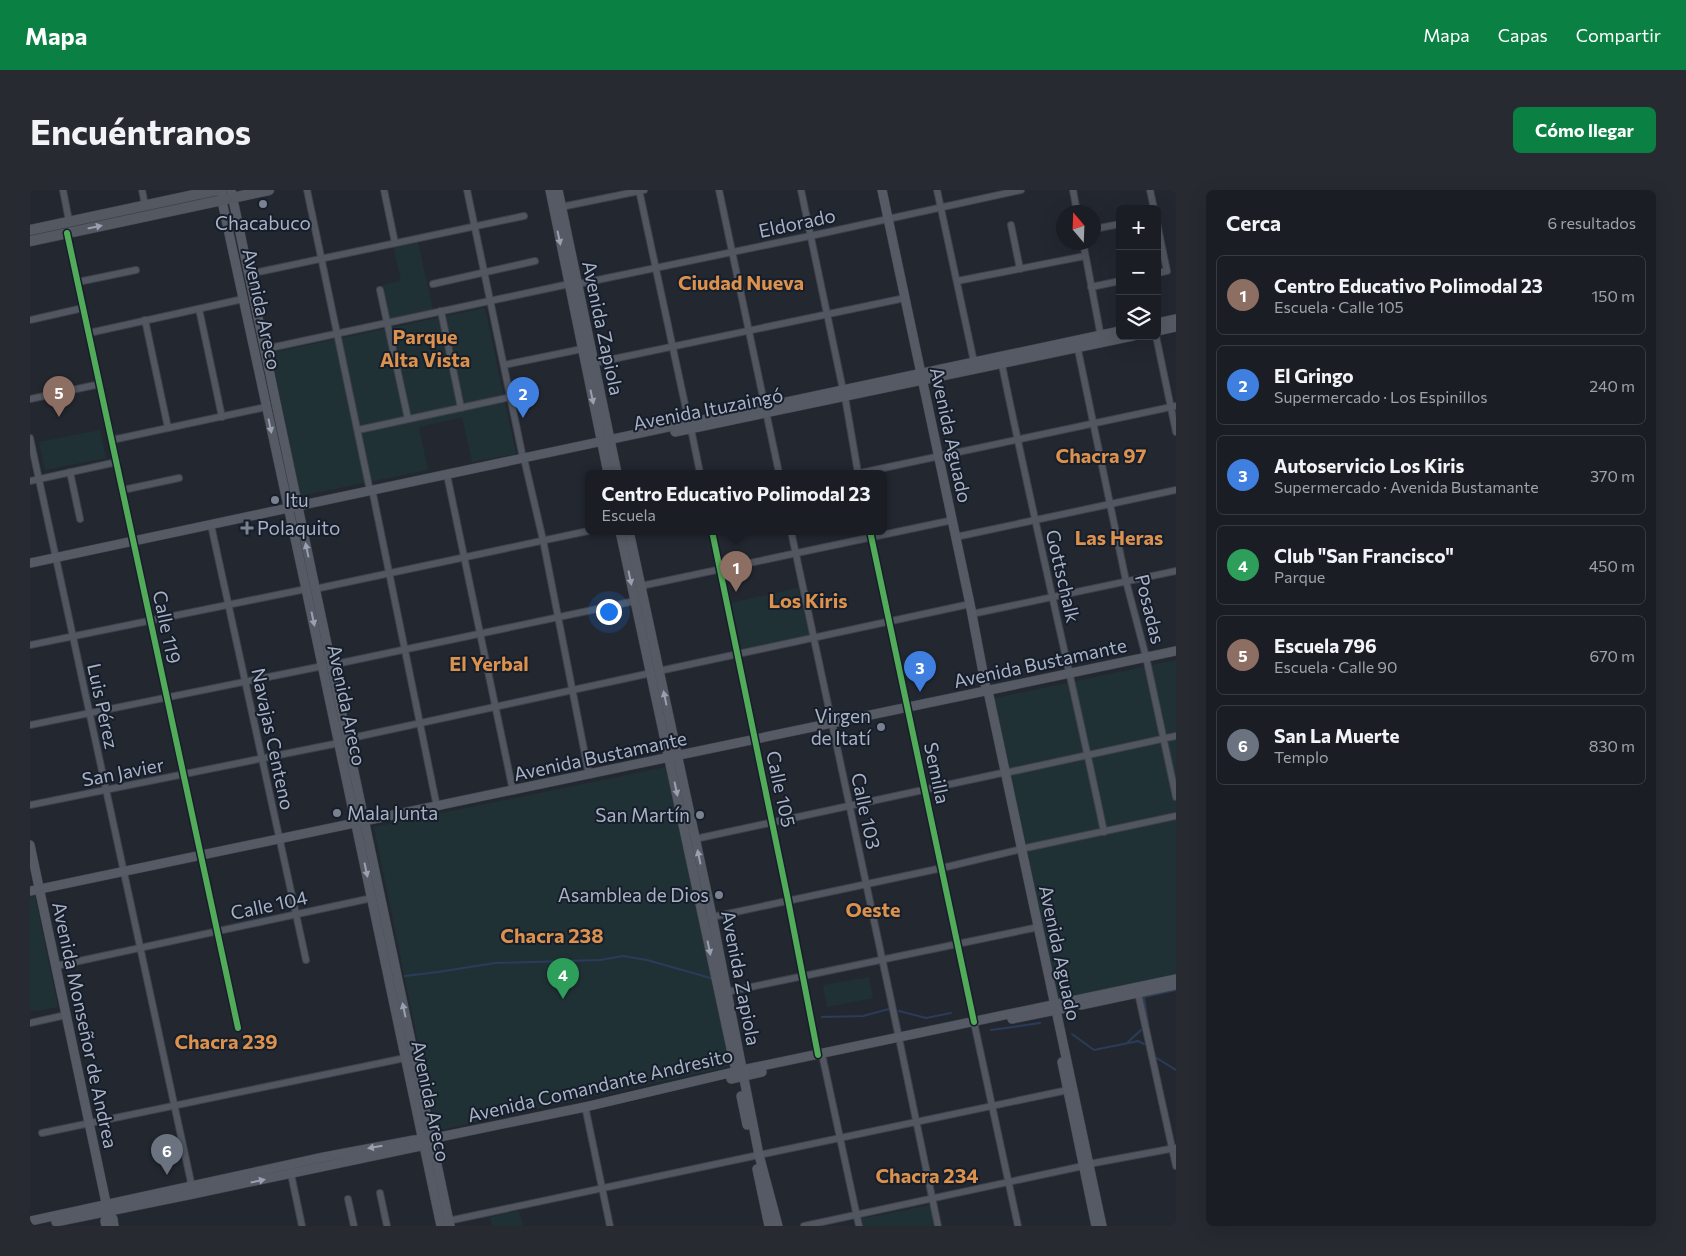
<!DOCTYPE html>
<html lang="es">
<head>
<meta charset="utf-8">
<style>
	:root { --surface:#1a1d24; --page:#272a31; --text:#f1f3f6; --muted:#9fa2a6; --line:#383b41; --accent:#0b8043 }
	body { margin:0; font-family:Commissioner,sans-serif; background:var(--page); color:var(--text) }
	.controls { position:absolute; right:15px; top:15px; display:grid; overflow:hidden; border-radius:8px; box-shadow:0 5px 20px #0002 }
	.controls button { width:45px; height:45px; display:grid; place-items:center; padding:0; border:0; border-bottom:1px solid var(--line); background:var(--surface); color:var(--text); font:25px sans-serif }
	.compass { position:absolute; left:1026px; top:15px; width:45px; height:45px; border-radius:50%; background:var(--surface); box-shadow:0 5px 20px #0002; rotate:341deg }
	.you { position:absolute; left:578px; top:421px; width:18px; height:18px; margin:-12px; border:4px solid #fff; border-radius:50%; background:#1a73e8; box-shadow:0 0 0 8px #1a73e833 }
	.badge { display:grid; place-items:center; width:32px; height:32px; border-radius:50%; background:var(--accent); color:#fff; font-size:16px; font-weight:700 }
	.pin { position:absolute; translate:-50% -41px; filter:drop-shadow(0 1px 2px #0008) }
	.pin::after { content:''; position:absolute; top:26px; width:18px; height:15px; background:inherit; clip-path:polygon(0 0,100% 0,50% 100%) }
	.popup { position:absolute; left:555px; top:280px; width:302px; height:65px; box-sizing:border-box; display:grid; place-content:center; border-radius:8px; background:var(--surface); filter:drop-shadow(0 1px 4px #0005); font-size:16px; white-space:nowrap; color:var(--muted) }
	.popup b { font-size:19px; color:var(--text) }
	.popup::after { content:''; position:absolute; left:50%; top:100%; margin-left:-10px; border:10px solid transparent; border-top-color:var(--surface) }
	.list { margin:0; padding:0; list-style:none }
	h2 { display:flex; justify-content:space-between; align-items:center; height:65px; margin:0; padding:0 20px; font-size:21px }
	h2 small { font-size:16px; font-weight:400; color:var(--muted) }
	.list li { display:grid; grid-template-columns:32px 1fr auto; gap:15px; align-items:center; box-sizing:border-box; height:80px; margin:0 10px 10px; padding:0 10px; border:1px solid var(--line); border-radius:8px }
	.list b { display:block; font-size:19px; white-space:nowrap }
	.list p { margin:0; font-size:16px; white-space:nowrap; color:var(--muted) }
	.list em { font-size:16px; font-style:normal; color:var(--muted) }
	.icon { flex:none; width:28px; height:28px; fill:none; stroke:currentColor; stroke-width:2; stroke-linecap:round; stroke-linejoin:round }
	.map { position:relative; flex:none; width:1146px; height:1036px; overflow:hidden; border-radius:8px }
	header { display:flex; align-items:center; gap:30px; box-sizing:border-box; height:70px; padding:0 25px; background:var(--accent); color:#fff }
	header strong { font-size:24px }
	nav { display:flex; gap:28px; margin-inline-start:auto; font-size:18px }
	.intro { display:flex; align-items:center; justify-content:space-between; box-sizing:border-box; height:120px; padding:0 30px }
	h1 { margin:0; font-size:35px }
	.button { padding:12px 22px; border-radius:8px; background:var(--accent); color:#fff; font-size:18px; font-weight:700 }
	main { display:flex; gap:30px; padding:0 30px }
	aside { flex:1; background:var(--surface); border-radius:8px; box-shadow:0 5px 20px #0002 }
	.map>svg:first-child { display:block }
	.green { fill:#203136 }
	.lines { fill:none; stroke-linecap:round; stroke-linejoin:round }
	.stream { stroke:#2b3c5a; stroke-width:2 }
	.street-casing { stroke:#3f424a; stroke-width:8 }
	.secondary-casing { stroke:#3f424a; stroke-width:10 }
	.primary-casing { stroke:#40444e; stroke-width:11 }
	.street { stroke:#515660; stroke-width:6 }
	.secondary { stroke:#565a64; stroke-width:9 }
	.primary { stroke:#545861; stroke-width:10 }
	.cycleway-casing { stroke:#161e2b; stroke-width:9 }
	.cycleway { stroke:#51ab58; stroke-width:6 }
	.oneway { fill:#98a0b1 }
	.oneway2 { fill:#98a0b2 }
	.poi-dot { fill:#7a8191; stroke:#161e2b; stroke-width:2 }
	.labels { text-anchor:middle; stroke-width:4; stroke-linejoin:round; paint-order:stroke }
	.poi-label { font-size:19px; fill:#a9b2c5; stroke:#161e2b; text-anchor:start }
	.street-label { font-size:19px; fill:#a9b2c5; stroke:#161e2b }
	.neighbourhood-label { font-size:20px; font-weight:bold; fill:#dc924d; stroke:#161e2b }
</style>
</head>
<body>
<header>
<strong>Mapa</strong>
<nav><a>Mapa</a><a>Capas</a><a>Compartir</a></nav>
</header>
<div class="intro"><h1>Encuéntranos</h1><a class="button">Cómo llegar</a></div>
<main>
<div class="map">
<svg width="1146" height="1036" viewBox="0 0 1146 1036">
	<rect width="100%" height="100%" fill="#232730"/>
	<!-- green -->
	<g class="green">
		<polygon points="388,52 403,120 359,130 352,95 371,91 364,57"/>
		<polygon points="455,118 486,264 442,272 432,227 389,237 398,280 270,306 241,163"/>
		<polygon points="70,240 76,268 15,280 9,252"/>
		<polygon points="768,398 779,445 712,460 701,413"/>
		<polygon points="1146,470 1146,786 1025,811 961,509"/>
		<polygon points="636,577 702,876 406,941 344,637"/>
		<polygon points="5,706 28,817 6,821 0,820 0,707"/>
		<polygon points="839,787 843,808 797,817 793,795"/>
		<polygon points="901,1015 905,1036 832,1036 831,1029"/>
		<polygon points="489,1021 493,1036 462,1036 460,1027"/>
	</g>
	<g class="lines">
		<!-- stream -->
		<g class="stream">
			<polyline points="375,786 408,782 465,773 570,770 593,766 617,770 684,789"/>
			<polyline points="869,821 896,828 921,823"/>
			<polyline points="792,827 833,826 859,819"/>
			<polyline points="1118,834 1114,807 1146,800"/>
			<polyline points="961,840 1010,833"/>
			<polyline points="1042,844 1064,860 1108,851 1114,854"/>
			<polyline points="1098,852 1111,840"/>
			<polyline points="1124,864 1125,867 1146,880"/>
		</g>
		<!-- street casing -->
		<g class="street-casing">
			<g id="street">
				<polyline points="33,0 39,31"/>
				<polyline points="112,0 115,15"/>
				<polyline points="277,0 340,301"/>
				<polyline points="354,0 365,53"/>
				<polyline points="437,0 493,268"/>
				<polyline points="609,0 659,233"/>
				<polyline points="689,0 749,283"/>
				<polyline points="771,0 813,200"/>
				<polyline points="907,0 944,172"/>
				<polyline points="1043,0 1047,22"/>
				<polyline points="1120,0 1124,19"/>
				<polyline points="531,17 614,0"/>
				<polyline points="1127,33 1137,81 1127,83"/>
				<polyline points="981,35 990,79"/>
				<polyline points="1064,39 1090,34"/>
				<polyline points="37,43 208,838"/>
				<polyline points="1053,52 1071,147"/>
				<polyline points="219,84 494,26"/>
				<polyline points="927,91 1055,66"/>
				<polyline points="48,92 106,80"/>
				<polyline points="403,94 505,71"/>
				<polyline points="548,94 780,46 991,0"/>
				<polyline points="1061,97 1090,91"/>
				<polyline points="350,100 378,229"/>
				<polyline points="169,119 192,227"/>
				<polyline points="411,121 431,218"/>
				<polyline points="0,130 53,118"/>
				<polyline points="115,130 138,238"/>
				<polyline points="59,143 213,109"/>
				<polyline points="1126,146 1146,242"/>
				<polyline points="1047,155 1096,391 1116,467 1146,607"/>
				<polyline points="235,159 539,94"/>
				<path d="M971 170C1003 328 1041 484 1074 642"/>
				<polyline points="564,173 875,108"/>
				<polyline points="474,175 552,159"/>
				<polyline points="815,207 828,283"/>
				<polyline points="0,209 70,194"/>
				<polyline points="661,239 670,283"/>
				<polyline points="328,240 481,207"/>
				<polyline points="0,248 162,997"/>
				<polyline points="82,250 236,217"/>
				<polyline points="495,273 513,350 559,585"/>
				<polyline points="40,282 50,329"/>
				<polyline points="830,283 1146,216"/>
				<polyline points="417,285 483,601"/>
				<polyline points="0,291 87,272"/>
				<polyline points="93,300 149,288"/>
				<polyline points="343,304 407,617"/>
				<polyline points="181,335 276,770"/>
				<polyline points="682,341 758,710 788,865"/>
				<polyline points="761,341 869,848"/>
				<polyline points="840,341 944,832"/>
				<polyline points="926,347 1146,300"/>
				<polyline points="611,396 923,330"/>
				<polyline points="285,399 558,341"/>
				<polyline points="942,424 1146,381"/>
				<polyline points="0,455 276,399"/>
				<polyline points="301,475 605,411"/>
				<polyline points="629,481 940,414"/>
				<polyline points="0,535 293,476"/>
				<polyline points="317,549 621,483"/>
				<polyline points="975,583 1146,546"/>
				<polyline points="0,615 309,553"/>
				<polyline points="665,649 972,583"/>
				<polyline points="991,659 1146,626"/>
				<polyline points="673,729 912,678 988,660"/>
				<polyline points="26,776 342,708"/>
				<polyline points="697,802 1004,738"/>
				<polyline points="1108,803 1146,976"/>
				<polyline points="0,833 36,825"/>
				<polyline points="945,837 988,1036"/>
				<polyline points="870,853 908,1036"/>
				<polyline points="793,869 829,1036"/>
				<polyline points="556,921 580,1036"/>
				<polyline points="12,943 375,868"/>
				<polyline points="729,965 1038,900"/>
				<polyline points="1059,974 1145,958"/>
				<polyline points="261,984 272,1036"/>
				<polyline points="350,1003 357,1036"/>
				<polyline points="318,1009 324,1036"/>
				<polyline points="418,1031 724,966"/>
				<polyline points="774,1036 1053,976"/>
			</g>
		</g>
		<!-- secondary casing -->
		<g class="secondary-casing">
			<g id="secondary">
				<polyline points="192,0 192,11 276,399 411,1036"/>
				<polyline points="201,0 420,1036"/>
				<polyline points="520,0 578,283"/>
				<polyline points="528,0 587,283"/>
				<polyline points="852,0 940,414 956,498 958,501 1072,1036"/>
				<polyline points="1127,133 1146,129"/>
				<polyline points="1127,141 1146,137"/>
				<polyline points="645,242 1103,146"/>
				<polyline points="590,341 707,886"/>
				<polyline points="599,341 682,726 729,965 748,1036"/>
				<polyline points="0,373 1090,141"/>
				<polyline points="0,655 78,1022 83,1029 84,1036"/>
				<polyline points="0,701 1146,461"/>
				<polyline points="1051,815 1146,795"/>
				<polyline points="982,829 1036,818"/>
				<polyline points="1032,872 1066,1036"/>
				<polyline points="701,889 732,882"/>
				<polyline points="711,906 717,935"/>
				<polyline points="727,979 739,1036"/>
				<polyline points="0,1031 294,967 384,950 405,948 555,917 712,880 1146,789"/>
				<polyline points="26,1032 163,1004 400,954"/>
				<polyline points="76,1036 75,1031 78,1022"/>
			</g>
		</g>
		<!-- primary casing -->
		<g class="primary-casing">
			<g id="primary">
				<polyline points="0,40 187,0"/>
				<polyline points="0,51 239,0"/>
			</g>
		</g>
		<!-- street -->
		<use href="#street" class="street"/>
		<!-- secondary -->
		<use href="#secondary" class="secondary"/>
		<!-- primary -->
		<use href="#primary" class="primary"/>
		<!-- cycleway casing -->
		<g class="cycleway-casing">
			<g id="cycleway">
				<polyline points="37,43 208,838"/>
				<polyline points="682,341 758,710 788,865"/>
				<polyline points="840,341 944,832"/>
			</g>
		</g>
		<!-- cycleway -->
		<use href="#cycleway" class="cycleway"/>
	</g>
	<!-- one-way arrows -->
	<defs><path id="oneway-solid" d="M-6-.8H1V-3.2L6.5 0L1 3.2V.8H-6Z" transform="scale(1.25)"/></defs>
	<use class="oneway" href="#oneway-solid" transform="translate(65 37) rotate(-12)"/>
	<g class="oneway2">
		<use href="#oneway-solid" transform="translate(529 48) rotate(78)"/>
		<use href="#oneway-solid" transform="translate(562 207) rotate(78)"/>
		<use href="#oneway-solid" transform="translate(240 236) rotate(78)"/>
		<use href="#oneway-solid" transform="translate(277 360) rotate(-102)"/>
		<use href="#oneway-solid" transform="translate(600 388) rotate(78)"/>
		<use href="#oneway-solid" transform="translate(283 429) rotate(78)"/>
		<use href="#oneway-solid" transform="translate(635 508) rotate(-102)"/>
		<use href="#oneway-solid" transform="translate(646 599) rotate(78)"/>
		<use href="#oneway-solid" transform="translate(669 667) rotate(-102)"/>
		<use href="#oneway-solid" transform="translate(336 680) rotate(78)"/>
		<use href="#oneway-solid" transform="translate(679 758) rotate(78)"/>
		<use href="#oneway-solid" transform="translate(374 820) rotate(-102)"/>
		<use href="#oneway-solid" transform="translate(345 957) rotate(170)"/>
		<use href="#oneway-solid" transform="translate(228 991) rotate(-12)"/>
	</g>
	<!-- markers -->
	<g class="poi-dot">
		<circle cx="233" cy="14" r="5"/>
		<circle cx="245" cy="310" r="5"/>
		<path d="M214.5 330.5h5v5h5v5h-5v5h-5v-5h-5v-5h5z"/>
		<circle cx="851" cy="537" r="5"/>
		<circle cx="307" cy="623" r="5"/>
		<circle cx="670" cy="625" r="5"/>
		<circle cx="689" cy="705" r="5"/>
	</g>
	<g class="labels">
		<!-- poi labels -->
		<g class="poi-label">
			<text x="233" y="40" text-anchor="middle">Chacabuco</text>
			<text x="255" y="317">Itu</text>
			<text x="227" y="345">Polaquito</text>
			<text x="841" y="533" text-anchor="end">Virgen<tspan x="841" dy="22">de Itatí</tspan></text>
			<text x="317" y="630">Mala Junta</text>
			<text x="660" y="632" text-anchor="end">San Martín</text>
			<text x="679" y="712" text-anchor="end">Asamblea de Dios</text>
		</g>
		<!-- street labels -->
		<g class="street-label">
			<text transform="translate(767 33) rotate(-12)" y="7">Eldorado</text>
			<text transform="translate(232 119) rotate(78)" y="7">Avenida Areco</text>
			<text transform="translate(573 138) rotate(78)" y="7">Avenida Zapiola</text>
			<text transform="translate(678 219) rotate(-11)" y="7">Avenida Ituzaingó</text>
			<text transform="translate(921 245) rotate(78)" y="7">Avenida Aguado</text>
			<text transform="translate(1033 386) rotate(77)" y="7">Gottschalk</text>
			<text transform="translate(1120 419) rotate(76)" y="7">Posadas</text>
			<text transform="translate(137 437) rotate(78)" y="7">Calle 119</text>
			<text transform="translate(1010 473) rotate(-12)" y="7">Avenida Bustamante</text>
			<text transform="translate(317 515) rotate(78)" y="7">Avenida Areco</text>
			<text transform="translate(73 516) rotate(78)" y="7">Luis Pérez</text>
			<text transform="translate(243 549) rotate(78)" y="7">Navajas Centeno</text>
			<text transform="translate(570 566) rotate(-12)" y="7">Avenida Bustamante</text>
			<text transform="translate(93 582) rotate(-11)" y="7">San Javier</text>
			<text transform="translate(907 583) rotate(78)" y="7">Semilla</text>
			<text transform="translate(751 599) rotate(78)" y="7">Calle 105</text>
			<text transform="translate(836 621) rotate(78)" y="7">Calle 103</text>
			<text transform="translate(239 715) rotate(-12)" y="7">Calle 104</text>
			<text transform="translate(1030 763) rotate(78)" y="7">Avenida Aguado</text>
			<text transform="translate(711 788) rotate(79)" y="7">Avenida Zapiola</text>
			<text transform="translate(55 835) rotate(78)" y="7">Avenida Monseñor de Andrea</text>
			<text transform="translate(570 895) rotate(-13)" y="7">Avenida Comandante Andresito</text>
			<text transform="translate(401 911) rotate(78)" y="7">Avenida Areco</text>
		</g>
		<!-- neighbourhood labels -->
		<g class="neighbourhood-label">
			<text x="711" y="100">Ciudad Nueva</text>
			<text x="395" y="154">Parque<tspan x="395" dy="23">Alta Vista</tspan></text>
			<text x="1071" y="273">Chacra 97</text>
			<text x="1089" y="355">Las Heras</text>
			<text x="778" y="418">Los Kiris</text>
			<text x="459" y="481">El Yerbal</text>
			<text x="843" y="727">Oeste</text>
			<text x="522" y="753">Chacra 238</text>
			<text x="196" y="859">Chacra 239</text>
			<text x="897" y="993">Chacra 234</text>
		</g>
	</g>
</svg>
<div class="controls">
<button>+</button>
<button>−</button>
<button><svg class="icon" aria-label="layers" viewBox="0 0 24 24"><path d="M12 4l9 5-9 5-9-5zM3 14l9 5 9-5"/></svg></button>
</div>
<svg class="compass" viewBox="-18 -18 36 36"><path d="M0-13l5 13h-10z" fill="#e53935"/><path d="M0 13l5-13h-10z" fill="#9fa2a6"/></svg>
<div class="you"></div>
<div class="pin badge" style="left:706px;top:402px;background:#8d6e63">1</div>
<div class="popup"><b>Centro Educativo Polimodal 23</b>Escuela</div>
<div class="pin badge" style="left:493px;top:228px;background:#3f7fe0">2</div>
<div class="pin badge" style="left:890px;top:502px;background:#3f7fe0">3</div>
<div class="pin badge" style="left:533px;top:809px;background:#2e9e5b">4</div>
<div class="pin badge" style="left:29px;top:227px;background:#8d6e63">5</div>
<div class="pin badge" style="left:137px;top:985px;background:#6b7280">6</div>
</div>
<aside>
<h2>Cerca<small>6 resultados</small></h2>
<ul class="list">
<li><span class="badge" style="background:#8d6e63">1</span><div><b>Centro Educativo Polimodal 23</b><p>Escuela · Calle 105</p></div><em>150 m</em></li>
<li><span class="badge" style="background:#3f7fe0">2</span><div><b>El Gringo</b><p>Supermercado · Los Espinillos</p></div><em>240 m</em></li>
<li><span class="badge" style="background:#3f7fe0">3</span><div><b>Autoservicio Los Kiris</b><p>Supermercado · Avenida Bustamante</p></div><em>370 m</em></li>
<li><span class="badge" style="background:#2e9e5b">4</span><div><b>Club &quot;San Francisco&quot;</b><p>Parque</p></div><em>450 m</em></li>
<li><span class="badge" style="background:#8d6e63">5</span><div><b>Escuela 796</b><p>Escuela · Calle 90</p></div><em>670 m</em></li>
<li><span class="badge" style="background:#6b7280">6</span><div><b>San La Muerte</b><p>Templo</p></div><em>830 m</em></li>
</ul>
</aside>
</main>
</body>
</html>
